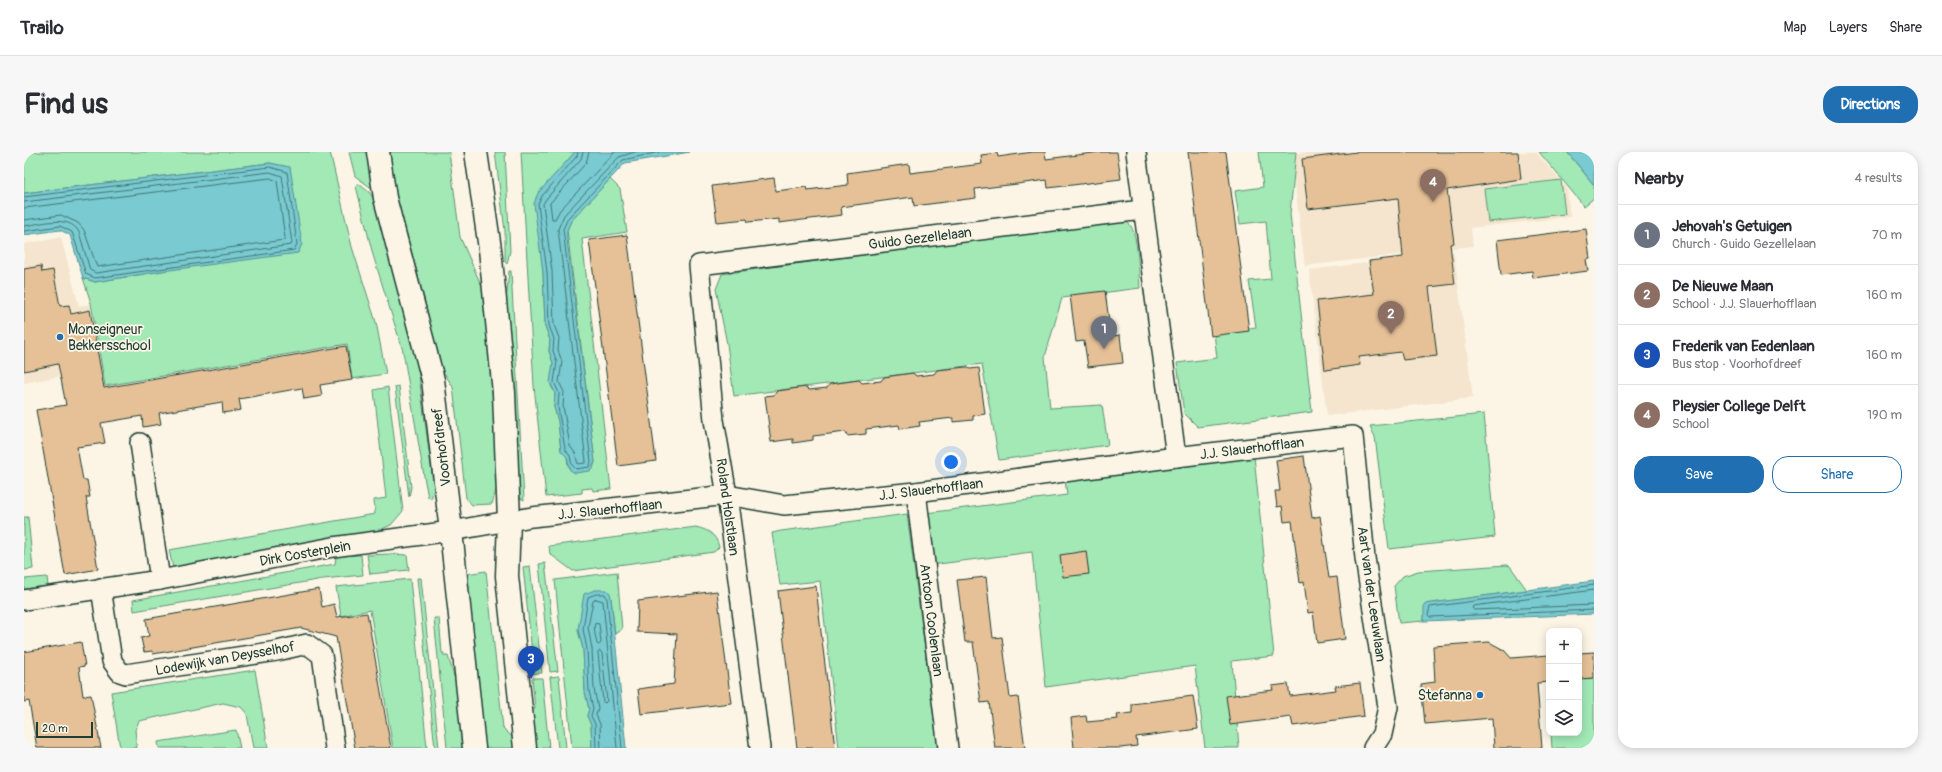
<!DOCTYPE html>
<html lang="en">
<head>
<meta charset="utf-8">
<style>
	:root { --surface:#fff; --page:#f7f7f7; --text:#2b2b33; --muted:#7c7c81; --line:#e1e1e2; --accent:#1f6fb2 }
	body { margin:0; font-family:Pangolin,sans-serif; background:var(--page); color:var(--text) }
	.controls { position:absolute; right:12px; bottom:12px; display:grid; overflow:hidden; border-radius:8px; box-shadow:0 2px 10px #0003 }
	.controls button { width:36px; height:36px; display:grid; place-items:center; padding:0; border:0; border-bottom:1px solid var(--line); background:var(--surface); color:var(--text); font:20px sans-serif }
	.scale { position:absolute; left:12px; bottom:10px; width:57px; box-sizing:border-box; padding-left:4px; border:2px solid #1f3d34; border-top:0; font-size:11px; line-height:14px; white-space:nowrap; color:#1f3d34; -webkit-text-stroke:3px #fcf5e5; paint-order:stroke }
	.you { position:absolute; left:927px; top:310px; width:14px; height:14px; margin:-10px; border:3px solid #fff; border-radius:50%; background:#1a73e8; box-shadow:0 0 0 6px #1a73e833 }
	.badge { display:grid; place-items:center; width:26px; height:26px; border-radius:50%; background:var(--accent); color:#fff; font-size:13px; font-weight:700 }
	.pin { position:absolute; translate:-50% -33px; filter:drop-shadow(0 1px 2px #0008) }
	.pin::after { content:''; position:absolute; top:21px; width:14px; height:12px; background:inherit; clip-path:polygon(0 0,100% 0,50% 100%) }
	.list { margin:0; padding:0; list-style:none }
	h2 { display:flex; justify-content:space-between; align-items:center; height:52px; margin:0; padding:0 16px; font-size:17px }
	h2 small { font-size:13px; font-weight:400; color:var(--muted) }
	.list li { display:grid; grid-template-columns:26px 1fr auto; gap:12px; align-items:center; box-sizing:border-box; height:60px; padding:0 16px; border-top:1px solid var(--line) }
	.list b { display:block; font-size:15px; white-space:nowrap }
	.list p { margin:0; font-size:13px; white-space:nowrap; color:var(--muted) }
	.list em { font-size:13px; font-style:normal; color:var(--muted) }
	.actions { display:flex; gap:8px; padding:12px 16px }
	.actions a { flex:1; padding:9px 0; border:1px solid var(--accent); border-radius:16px; text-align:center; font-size:14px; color:var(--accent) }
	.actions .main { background:var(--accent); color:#fff }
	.icon { flex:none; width:22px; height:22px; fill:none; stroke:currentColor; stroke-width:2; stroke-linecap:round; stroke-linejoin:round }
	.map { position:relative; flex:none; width:1570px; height:596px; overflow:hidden; border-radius:16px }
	header { display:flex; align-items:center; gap:24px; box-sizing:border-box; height:56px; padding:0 20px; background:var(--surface); border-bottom:1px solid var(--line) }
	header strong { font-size:19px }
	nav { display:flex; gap:22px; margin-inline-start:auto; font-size:14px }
	.intro { display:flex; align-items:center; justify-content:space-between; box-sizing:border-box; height:96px; padding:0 24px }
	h1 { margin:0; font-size:28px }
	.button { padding:10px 18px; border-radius:16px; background:var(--accent); color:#fff; font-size:14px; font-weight:700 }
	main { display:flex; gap:24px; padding:0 24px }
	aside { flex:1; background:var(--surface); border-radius:16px; box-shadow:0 2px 10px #0003 }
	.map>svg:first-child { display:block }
	.built { fill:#f5e5ce }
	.green { fill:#a2e9b6; stroke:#609375 }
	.water { fill:#79cad1; stroke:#559292 }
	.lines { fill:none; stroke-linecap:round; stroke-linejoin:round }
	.shore { stroke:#437573; stroke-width:1 }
	.building { fill:#e6c197; stroke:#1f3d34 }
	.street-casing { stroke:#1f3d34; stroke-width:22 }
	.secondary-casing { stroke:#1f3d34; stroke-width:25 }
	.street { stroke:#fcf5e5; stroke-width:19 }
	.secondary { stroke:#fcf5e5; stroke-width:22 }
	.poi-dot { fill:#1f6fb2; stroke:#fcf5e5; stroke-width:1.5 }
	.labels { text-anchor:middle; stroke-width:3.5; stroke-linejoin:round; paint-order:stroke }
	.street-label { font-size:14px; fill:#1f3d34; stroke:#fcf5e5 }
	.poi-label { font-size:14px; fill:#1f3d34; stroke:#fcf5e5; text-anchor:start }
</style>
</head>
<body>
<header>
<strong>Trailo</strong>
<nav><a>Map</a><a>Layers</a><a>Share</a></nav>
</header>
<div class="intro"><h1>Find us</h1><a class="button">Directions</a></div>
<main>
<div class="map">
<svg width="1570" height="596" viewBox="0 0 1570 596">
	<rect width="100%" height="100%" fill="#fcf5e5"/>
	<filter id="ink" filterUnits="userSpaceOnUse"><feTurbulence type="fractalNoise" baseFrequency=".025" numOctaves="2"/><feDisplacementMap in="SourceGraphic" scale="8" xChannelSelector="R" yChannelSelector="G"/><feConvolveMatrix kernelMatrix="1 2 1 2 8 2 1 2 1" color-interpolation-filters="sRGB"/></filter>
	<g filter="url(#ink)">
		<!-- built -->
		<g class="built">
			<polygon points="1283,0 1512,0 1543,36 1546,65 1447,76 1449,94 1281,114 1267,2"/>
			<polygon points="37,85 55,154 66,152 77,217 0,231 0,92"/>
			<polygon points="1430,100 1449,246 1303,264 1285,118"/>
		</g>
		<!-- green -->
		<g class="green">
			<polygon points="0,0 306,0 328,95 352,170 362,222 328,227 323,192 81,234 67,151 59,126 71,130 138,119 266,16 246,11 0,41"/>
			<polygon points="325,0 344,0 349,37 331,24"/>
			<polygon points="365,0 425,0 436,85 462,144 472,298 473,335 468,352 448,353 442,346 429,235 415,213 400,146 372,42"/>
			<polygon points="471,0 481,0 486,99 483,112 481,110 481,79"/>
			<polygon points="497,0 551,0 512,45 519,120 521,174 526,188 525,199 529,211 527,234 531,241 530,255 534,269 537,299 543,305 544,314 569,317 571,310 543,78 547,69 586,27 596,37 603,80 558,87 587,337 569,339 568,336 558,337 558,341 522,345 510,234"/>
			<polygon points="1235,0 1272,0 1266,62 1288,260 1174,275 1160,261 1153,211 1193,206 1190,181 1232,175 1225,129 1247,127 1242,69 1216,72 1211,39 1239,35"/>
			<polygon points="1515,0 1543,0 1570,33 1570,46 1560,54"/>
			<polygon points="1537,28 1541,62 1464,70 1460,37"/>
			<polygon points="335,32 346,41 352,51 383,165 394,217 410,337 407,347 404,345 401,330 379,199 349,103 332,34"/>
			<path d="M1088 68C1094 69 1102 68 1106 73 1114 82 1115 123 1116 136L1038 146 1021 205 1026 256 1078 253 1084 293 975 308 958 212 710 244 703 192 692 137 698 122Z"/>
			<polygon points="485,119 487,119 500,348 496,346 493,323 482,149"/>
			<polygon points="375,234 387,335 385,345 371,235"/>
			<polygon points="364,235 379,359 367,373 349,381 149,416 145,398 351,362 350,348 362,346 350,238"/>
			<polygon points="1460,262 1471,385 1365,397 1351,285 1346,274"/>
			<polygon points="1230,304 1250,504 1208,509 1215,596 1181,596 1171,514 1022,535 1008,400 907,413 902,361 1043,343 1041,328"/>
			<polygon points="883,362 914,596 815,596 796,429 756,433 748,381 757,379"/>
			<polygon points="0,365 4,365 9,417 0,418"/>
			<path d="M672 375C684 378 692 382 695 395L690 400 549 419 526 402 525 394Z"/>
			<polygon points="367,402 383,403 385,418 346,422 343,403"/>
			<polygon points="337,403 339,423 299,427 110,459 109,448 311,412 312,404"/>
			<polygon points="521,411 534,519 526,520 515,412"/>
			<polygon points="1483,413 1486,414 1503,438 1401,452 1400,469 1375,471 1370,434 1379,424 1394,419"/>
			<polygon points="506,414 518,521 502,522 509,510 499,415"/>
			<polygon points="462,419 479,576 488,585 490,596 460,596 442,422"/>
			<polygon points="593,420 598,477 591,482 587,446 560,447 554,478 559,497 561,540 565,557 563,564 567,573 568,596 548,596 531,428"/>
			<polygon points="23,425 24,434 0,437 0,427"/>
			<polygon points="393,426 397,426 415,596 411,596"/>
			<polygon points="386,427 403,596 369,596 346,458 317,464 312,435"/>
			<polygon points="410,466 415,466 418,501 420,501 420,504 424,504 435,541 440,596 423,596"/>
			<polygon points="231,518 244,596 229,596 223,562 217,555 199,551 115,569 111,578 113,596 96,596 87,540"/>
			<polygon points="535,524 542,596 534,596 526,525"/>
			<polygon points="508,526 518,526 525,596 510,596 506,558 511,557"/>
			<polygon points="1570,526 1570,596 1528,596 1527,581 1555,581 1555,527"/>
			<polygon points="212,578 216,596 135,596 134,590"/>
		</g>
		<!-- water -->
		<g class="water">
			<polygon points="551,0 666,0 601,11 547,69 543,78 543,87 571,310 566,319 551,321 546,318 543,305 537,299 534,269 530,255 531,241 526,230 529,211 525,199 526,188 521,174 519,120 510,52 514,41"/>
			<polygon points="1544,0 1570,0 1570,33 1543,0"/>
			<polygon points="246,11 266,15 278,92 274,101 138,119 71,130 59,126 46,83 36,78 0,83 0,41"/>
			<polygon points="1570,429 1570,462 1400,469 1400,452"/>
			<polygon points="571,438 583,438 586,441 587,446 602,596 568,596 567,573 563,564 565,557 561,540 559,497 554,478 560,442"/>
		</g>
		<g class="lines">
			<!-- shore -->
			<g class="shore">
				<polyline points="554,0 553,4 518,44 514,52 523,120 525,173 530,187 529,199 533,210 530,230 535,241 534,255 541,297 546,304 548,313 552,317 565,315 567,310 539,77 544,66 599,8 635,0"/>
				<polyline points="559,0 557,7 522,47 519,52 528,119 530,173 535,186 534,198 538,210 535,230 540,240 539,254 546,294 551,301 554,312 561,311 562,309 534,77 540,63 595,5 611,0"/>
				<polyline points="565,0 562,11 526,51 528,67 531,67 536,58 591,0"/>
				<polyline points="0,45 246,15 263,20 273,92 270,98 71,126 62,122 48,80 36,74 0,79"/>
				<path d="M0 50 246 20 258 24 268 91 267 93 72 121 66 118 55 80C45 62 16 72 0 74"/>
				<polyline points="0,56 246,26 253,29 261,86 260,88 73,115 60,78 54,71 37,63 0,68"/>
				<polyline points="1570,433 1406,455 1404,463 1406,465 1570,458"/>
				<polyline points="1570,438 1449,454 1448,456 1450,458 1570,453"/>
				<path d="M571 471 575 472 577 491 575 493 573 492C572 486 569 476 571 471Z"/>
				<polygon points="576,499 578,501 583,549 581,551 579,550 574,501"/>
				<polyline points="572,596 571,572 567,564 569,556 565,539 563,497 559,477 564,445 572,442 581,442 583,447 598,596"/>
				<polyline points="577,596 576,572 572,563 574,556 570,537 568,497 564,475 569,449 572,447 579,449 593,596"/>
			</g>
		</g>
		<!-- building -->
		<g class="building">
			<polygon points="1009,0 1021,0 1022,7 1076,0 1093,0 1097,27 1024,36 1023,28 993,32 951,37 952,46 890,54 889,45 874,47 817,55 818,63 755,71 755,67 724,70 723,67 693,70 688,34 750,26 752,39 782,35 783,38 824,33 823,21 885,12 886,21 958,12 957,3 973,1 974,5"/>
			<polygon points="1164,0 1202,0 1225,179 1187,184"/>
			<polygon points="1333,0 1494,0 1497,27 1423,38 1430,91 1426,92 1431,132 1405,135 1413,204 1379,208 1377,200 1335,205 1336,213 1301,218 1293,149 1350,142 1345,109 1379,105 1374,46 1284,57 1278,7"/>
			<polygon points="1562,77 1566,107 1562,108 1564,119 1509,126 1508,119 1477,123 1473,88"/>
			<polygon points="603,83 632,309 594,314 565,88"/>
			<polygon points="17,114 18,120 29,118 36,154 45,153 47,162 66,158 80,236 322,194 328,228 296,233 298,244 280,247 278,236 215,247 217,258 199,261 198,250 135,261 137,272 119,275 118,264 77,271 81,291 53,295 59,328 63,328 66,345 62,345 74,417 41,423 12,258 42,253 34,212 0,219 0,117"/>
			<polygon points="1081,139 1087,184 1096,183 1099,211 1064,215 1060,189 1052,190 1046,143"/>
			<polygon points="942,215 946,217 955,216 961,262 949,264 949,268 929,270 929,266 895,270 896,274 876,277 875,273 842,277 842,282 823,284 822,280 789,284 789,288 769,291 769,287 747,290 741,244 750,243 753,239 782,235 785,238 803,236 806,232 835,228 838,231 857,229 860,225 889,221 892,224 910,222 913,218"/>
			<polygon points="1280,304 1288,366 1296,364 1305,426 1313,425 1321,487 1293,491 1289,460 1284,461 1280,430 1276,431 1268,369 1260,370 1258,354 1253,355 1251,339 1256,339 1252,308"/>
			<polygon points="1062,399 1065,422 1039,425 1036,403"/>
			<polygon points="962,425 969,486 978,485 986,546 994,545 1001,596 971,596 965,550 957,551 949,490 941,490 933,428"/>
			<polygon points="792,434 797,480 811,596 773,596 763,515 754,439"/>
			<polygon points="295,437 298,455 310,452 313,465 343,461 367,596 331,596 312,485 277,476 129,502 128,499 120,500 117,486 125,484 122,467"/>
			<polygon points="693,439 707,551 617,562 614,537 650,532 653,482 613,480 614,449"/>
			<polygon points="57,490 61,514 55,515 59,544 67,543 77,596 13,596 5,549 0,550 0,500"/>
			<polygon points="1465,490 1480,498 1487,506 1525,503 1525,530 1513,531 1518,596 1470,596 1468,566 1401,572 1397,532 1411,530 1409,494"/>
			<polygon points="1570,500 1570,526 1555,527 1555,501"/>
			<polygon points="1336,531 1340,564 1269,574 1267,565 1206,573 1202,544 1249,538 1248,534 1264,532 1266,544 1312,538 1311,534"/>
			<polygon points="1169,544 1174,577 1112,585 1113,594 1096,596 1050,596 1047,566 1062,564 1063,570 1094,567 1093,563 1108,561 1108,552"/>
		</g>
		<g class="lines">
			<!-- street casing -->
			<g class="street-casing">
				<g id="street">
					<polyline points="1112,0 1152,305"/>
					<polyline points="116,291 136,428"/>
					<polyline points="892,340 924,596"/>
					<polyline points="77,436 88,509 96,520 102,522 253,499 283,492 298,503 311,596"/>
					<polyline points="0,448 136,428 309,395 427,379 508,365 703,343 760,353 892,340 1152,305 1329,284 1341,406 1364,555 1358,582 1349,596"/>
					<polyline points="736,596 703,343 690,268 675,113 1118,58"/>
				</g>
			</g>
			<!-- secondary casing -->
			<g class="secondary-casing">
				<g id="secondary">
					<polyline points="354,0 361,46 409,228 427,379 450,596"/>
					<polyline points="452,0 466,97 480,241 485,368 483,424 501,596"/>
				</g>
			</g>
			<!-- street -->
			<use href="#street" class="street"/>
			<!-- secondary -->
			<use href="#secondary" class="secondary"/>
		</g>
	</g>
	<!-- markers -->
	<g class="poi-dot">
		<circle cx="36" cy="185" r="4"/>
		<circle cx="1456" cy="543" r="4"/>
	</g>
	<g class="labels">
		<!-- street labels -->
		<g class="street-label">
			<text transform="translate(896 86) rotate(-7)" y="5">Guido Gezellelaan</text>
			<text transform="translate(417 295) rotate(-97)" y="5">Voorhofdreef</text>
			<text transform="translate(1228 296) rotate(-7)" y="5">J.J. Slauerhofflaan</text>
			<text transform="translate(907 337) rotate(-7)" y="5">J.J. Slauerhofflaan</text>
			<text transform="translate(704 355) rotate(82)" y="5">Roland Holstlaan</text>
			<text transform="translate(586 357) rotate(-6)" y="5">J.J. Slauerhofflaan</text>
			<text transform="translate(281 401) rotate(-10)" y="5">Dirk Costerplein</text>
			<text transform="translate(1348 442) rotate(82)" y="5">Aart van der Leeuwlaan</text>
			<text transform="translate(908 468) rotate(83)" y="5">Antoon Coolenlaan</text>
			<text transform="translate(201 506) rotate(-10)" y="5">Lodewijk van Deysselhof</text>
		</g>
		<!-- poi labels -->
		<g class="poi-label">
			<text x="44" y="182">Monseigneur<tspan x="44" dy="16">Bekkersschool</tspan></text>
			<text x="1448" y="548" text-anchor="end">Stefanna</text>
		</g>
	</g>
</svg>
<div class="controls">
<button>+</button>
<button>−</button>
<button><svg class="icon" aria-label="layers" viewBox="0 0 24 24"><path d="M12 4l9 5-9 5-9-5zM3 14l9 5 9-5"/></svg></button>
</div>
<div class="scale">20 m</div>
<div class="you"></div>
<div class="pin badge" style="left:1080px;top:197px;background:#6b7280">1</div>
<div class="pin badge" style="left:1367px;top:182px;background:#8d6e63">2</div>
<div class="pin badge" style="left:507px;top:527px;background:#1a4fb4">3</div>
<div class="pin badge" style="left:1409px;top:50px;background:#8d6e63">4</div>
</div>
<aside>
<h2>Nearby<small>4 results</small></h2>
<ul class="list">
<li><span class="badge" style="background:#6b7280">1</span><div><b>Jehovah's Getuigen</b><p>Church · Guido Gezellelaan</p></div><em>70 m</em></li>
<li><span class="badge" style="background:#8d6e63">2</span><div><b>De Nieuwe Maan</b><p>School · J.J. Slauerhofflaan</p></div><em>160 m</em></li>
<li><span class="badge" style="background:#1a4fb4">3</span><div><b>Frederik van Eedenlaan</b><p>Bus stop · Voorhofdreef</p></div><em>160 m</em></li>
<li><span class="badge" style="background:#8d6e63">4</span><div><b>Pleysier College Delft</b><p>School</p></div><em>190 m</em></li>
</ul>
<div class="actions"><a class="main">Save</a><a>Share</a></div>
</aside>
</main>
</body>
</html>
